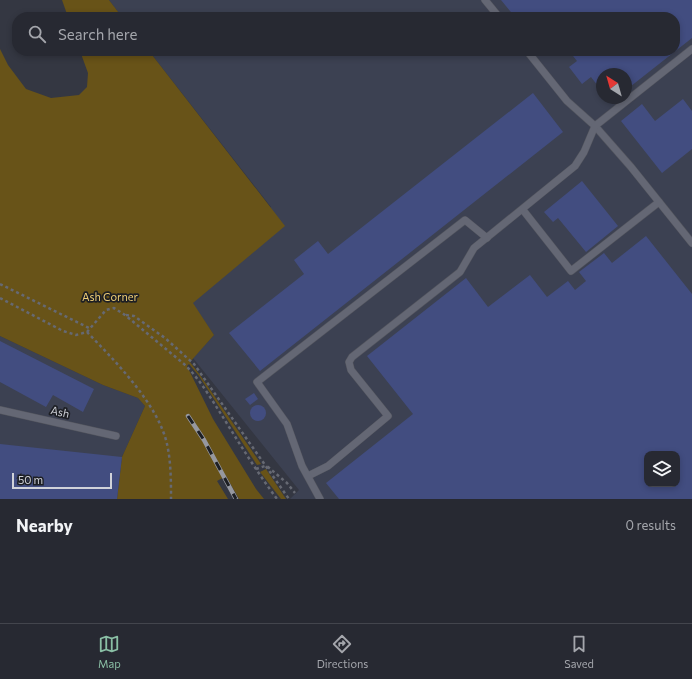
<!DOCTYPE html>
<html lang="en">
<head>
<meta charset="utf-8">
<style>
	:root { --surface:#272932; --page:#2f313a; --text:#f1f3f6; --muted:#a4a6ac; --line:#43454d; --accent:#8abfa5 }
	body { margin:0; font-family:Commissioner,sans-serif; background:var(--page); color:var(--text) }
	.controls { position:absolute; right:12px; bottom:12px; display:grid; overflow:hidden; border-radius:8px; box-shadow:0 2px 6px #0003 }
	.controls button { width:36px; height:36px; display:grid; place-items:center; padding:0; border:0; border-bottom:1px solid var(--line); background:var(--surface); color:var(--text); font:20px sans-serif }
	.compass { position:absolute; left:596px; top:68px; width:36px; height:36px; border-radius:50%; background:var(--surface); box-shadow:0 2px 6px #0003; rotate:323deg }
	.scale { position:absolute; left:12px; bottom:10px; width:100px; box-sizing:border-box; padding-left:4px; border:2px solid #d0d2d9; border-top:0; font-size:11px; line-height:14px; white-space:nowrap; color:#d0d2d9; -webkit-text-stroke:3px #1d1f24; paint-order:stroke }
	.list { margin:0; padding:0; list-style:none }
	h2 { display:flex; justify-content:space-between; align-items:center; height:52px; margin:0; padding:0 16px; font-size:17px }
	h2 small { font-size:13px; font-weight:400; color:var(--muted) }
	.icon { flex:none; width:22px; height:22px; fill:none; stroke:currentColor; stroke-width:2; stroke-linecap:round; stroke-linejoin:round }
	.map { position:relative; flex:none; width:692px; height:499px; overflow:hidden }
	.search { position:absolute; background:var(--surface); box-shadow:0 2px 6px #0003; left:12px; right:12px; top:12px; height:44px; display:flex; align-items:center; gap:10px; box-sizing:border-box; padding:0 14px; border-radius:16px; color:var(--muted); font-size:15px }
	.sheet { height:124px; background:var(--surface) }
	nav { display:flex; justify-content:space-around; align-items:center; box-sizing:border-box; height:56px; border-top:1px solid var(--line); background:var(--surface); font-size:11px; color:var(--muted) }
	nav a { display:grid; justify-items:center; gap:2px }
	nav .on { color:var(--accent) }
	.map>svg:first-child { display:block }
	.built { fill:#3c4152; fill-rule:evenodd }
	.green { fill:#685318 }
	.building { fill:#424d80; fill-rule:evenodd }
	.lines { fill:none; stroke-linecap:round; stroke-linejoin:round }
	.lane-casing { stroke:#52545d; stroke-width:8 }
	.path { stroke:#666973; stroke-width:2.5; stroke-dasharray:3 3; stroke-linecap:butt }
	.lane { stroke:#646774; stroke-width:7 }
	.rail-casing { stroke:#9698a0; stroke-width:4.5 }
	.rail { stroke:#1d1f24; stroke-width:3; stroke-dasharray:9; stroke-linecap:butt }
	.labels { text-anchor:middle; stroke-width:3.5; stroke-linejoin:round; paint-order:stroke }
	.park-label { font-size:11px; fill:#efce75; stroke:#1d1f24 }
	.street-label { font-size:11px; fill:#d0d2d9; stroke:#1d1f24 }
</style>
</head>
<body>
<div class="map">
<svg width="692" height="499" viewBox="0 0 692 499">
	<rect width="100%" height="100%" fill="#343742"/>
	<!-- built -->
	<g class="built">
		<path d="M109 0H692V499H290L299 490 193 358 214 335 192 303 217 282 271 207 149 51H675V17H122ZM602 74H626V98H602ZM647 454H677V484H647Z"/>
		<polygon points="0,336 103,385 138,398 145,406 122,457 117,499 0,499"/>
	</g>
	<!-- green -->
	<g class="green">
		<polygon points="62,0 109,0 122,17 68,17"/>
		<polygon points="0,49 8,65 26,89 51,98 79,95 87,87 88,73 80,51 149,51 285,226 193,303 214,335 190,362 200,375 261,464 257,465 199,376 189,364 187,366 213,419 256,489 264,499 239,499 226,476 217,481 228,499 117,499 122,457 145,406 138,398 103,385 0,336"/>
		<polygon points="266,469 286,499 281,499 260,472"/>
	</g>
	<!-- building -->
	<g class="building">
		<polygon points="501,0 692,0 692,38 626,90 626,74 602,74 602,83 598,86 591,77 582,84 569,67 577,61 569,51 675,51 675,17 515,17"/>
		<polygon points="533,93 563,132 260,371 229,333 304,274 294,260 318,241 328,254"/>
		<polygon points="683,99 692,111 692,149 662,173 621,121 642,104 655,121"/>
		<polygon points="582,181 618,226 586,252 558,218 553,222 544,212"/>
		<path d="M646 236 692 294V499H339L326 483 413 414 367 356 466 278 488 307 530 275 547 297 568 281 575 290 586 281 579 272 604 253 612 263ZM647 454H677V484H647Z"/>
		<polygon points="0,341 94,389 83,412 53,395 46,407 0,382"/>
		<polygon points="254,393 258,399 250,405 245,399"/>
		<circle cx="258" cy="413" r="8"/>
		<polygon points="0,444 122,457 117,499 0,499"/>
	</g>
	<g class="lines">
		<!-- lane casing -->
		<g class="lane-casing">
			<g id="lane">
				<polyline points="485,0 499,17"/>
				<polyline points="527,51 567,101 595,126 631,167 692,243"/>
				<polyline points="523,210 571,271 659,202"/>
				<polyline points="0,410 116,436"/>
				<polyline points="308,476 328,466 388,416 351,370 349,362 352,357 460,272 474,248 575,166 584,152 595,126 692,49"/>
				<polyline points="320,499 302,466 287,424 257,382 465,220 487,238"/>
			</g>
		</g>
		<!-- path -->
		<g class="path">
			<polyline points="0,284 89,328"/>
			<path d="M0 298 63 331 76 335 87 332 106 310 114 308 125 315 184 364C199 378 210 397 221 414 239 443 257 472 277 499"/>
			<polyline points="126,315 134,316 165,338 194,364 289,499"/>
			<path d="M87 332C115 361 158 404 167 444 171 462 171 481 171 499"/>
			<polyline points="256,469 265,466 268,467 287,483 295,493"/>
		</g>
		<!-- lane -->
		<use href="#lane" class="lane"/>
		<!-- rail casing -->
		<g class="rail-casing">
			<polyline id="rail" points="188,416 204,440 236,499"/>
		</g>
		<!-- rail -->
		<use href="#rail" class="rail"/>
	</g>
	<g class="labels">
		<!-- park labels -->
		<g class="park-label">
			<text x="110" y="301">Ash Corner</text>
		</g>
		<!-- street labels -->
		<g class="street-label">
			<text transform="translate(60 412) rotate(13)" y="4">Ash</text>
		</g>
	</g>
</svg>
<div class="controls">
<button><svg class="icon" aria-label="layers" viewBox="0 0 24 24"><path d="M12 4l9 5-9 5-9-5zM3 14l9 5 9-5"/></svg></button>
</div>
<svg class="compass" viewBox="-18 -18 36 36"><path d="M0-13l5 13h-10z" fill="#e53935"/><path d="M0 13l5-13h-10z" fill="#a4a6ac"/></svg>
<div class="scale">50 m</div>
<div class="search"><svg class="icon" aria-label="search" viewBox="0 0 24 24"><circle cx="10" cy="10" r="6"/><path d="M15 15l6 6"/></svg>Search here</div>
</div>
<section class="sheet">
<h2>Nearby<small>0 results</small></h2>
<ul class="list">
</ul>
</section>
<nav>
<a class="on"><svg class="icon" aria-label="map" viewBox="0 0 24 24"><path d="M3 6l6-2 6 2 6-2v14l-6 2-6-2-6 2zM9 4v14M15 6v14"/></svg>Map</a>
<a><svg class="icon" aria-label="directions" viewBox="0 0 24 24"><path d="M12 3l9 9-9 9-9-9zM9 14v-3h6M13 9l2 2-2 2"/></svg>Directions</a>
<a><svg class="icon" aria-label="saved" viewBox="0 0 24 24"><path d="M7 4h10v16l-5-4-5 4z"/></svg>Saved</a>
</nav>
</body>
</html>
